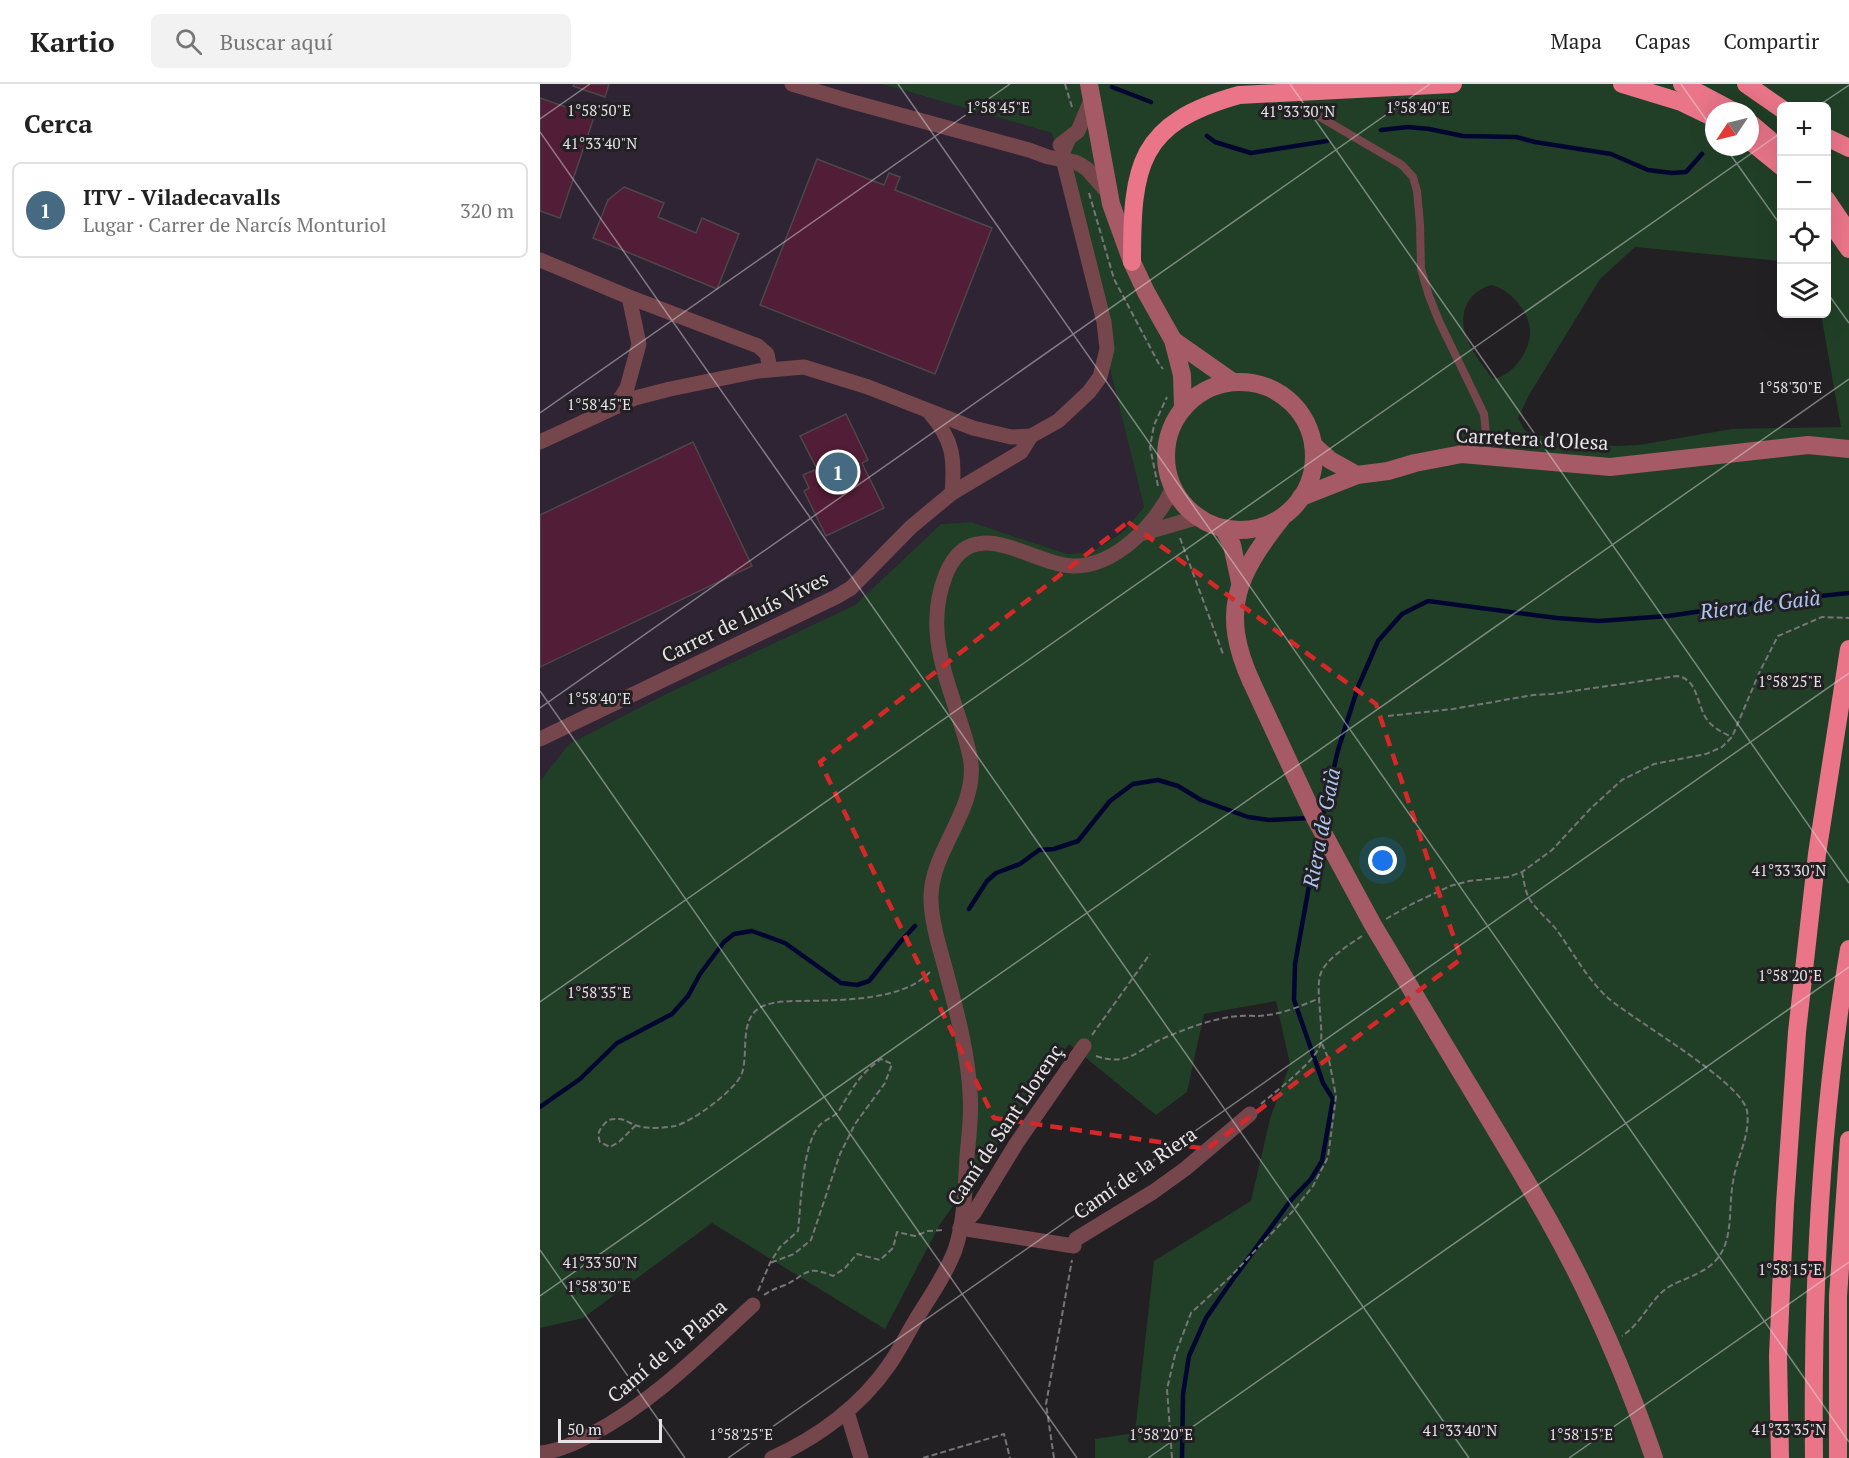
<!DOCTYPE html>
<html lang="es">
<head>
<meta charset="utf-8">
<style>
	:root { --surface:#fff; --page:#f2f2f2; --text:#222; --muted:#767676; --line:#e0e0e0; --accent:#466a81 }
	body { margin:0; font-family:"PT Serif",serif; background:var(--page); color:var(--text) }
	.controls { position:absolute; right:18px; top:18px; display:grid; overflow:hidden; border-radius:9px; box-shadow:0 6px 24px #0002 }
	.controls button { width:54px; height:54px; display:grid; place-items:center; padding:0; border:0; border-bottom:2px solid var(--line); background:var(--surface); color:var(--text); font:30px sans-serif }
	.compass { position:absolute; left:1165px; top:18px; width:54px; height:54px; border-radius:50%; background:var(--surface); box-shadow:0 6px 24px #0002; rotate:235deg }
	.scale { position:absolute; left:18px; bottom:15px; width:104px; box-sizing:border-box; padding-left:6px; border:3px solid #e7e5e8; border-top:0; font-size:16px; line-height:21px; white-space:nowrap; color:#e7e5e8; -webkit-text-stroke:4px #232024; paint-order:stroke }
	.you { position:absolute; left:843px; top:777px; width:21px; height:21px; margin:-15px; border:4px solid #fff; border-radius:50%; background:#1a73e8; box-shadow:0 0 0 9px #1a73e833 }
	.badge { display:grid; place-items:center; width:39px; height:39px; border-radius:50%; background:var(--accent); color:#fff; font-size:20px; font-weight:700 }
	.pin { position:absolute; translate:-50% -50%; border:3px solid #fff; box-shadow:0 2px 6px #0006 }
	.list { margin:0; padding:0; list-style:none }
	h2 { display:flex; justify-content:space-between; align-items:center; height:78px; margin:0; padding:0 24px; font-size:26px }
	h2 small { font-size:20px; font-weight:400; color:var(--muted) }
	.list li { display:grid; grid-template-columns:39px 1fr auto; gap:18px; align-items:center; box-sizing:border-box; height:96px; margin:0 12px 12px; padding:0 12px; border:2px solid var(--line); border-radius:9px }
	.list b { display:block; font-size:22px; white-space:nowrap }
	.list p { margin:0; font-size:20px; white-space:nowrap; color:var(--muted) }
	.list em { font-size:20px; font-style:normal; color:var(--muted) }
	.icon { flex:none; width:33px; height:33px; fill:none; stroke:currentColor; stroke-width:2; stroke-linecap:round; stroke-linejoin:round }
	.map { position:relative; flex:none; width:1309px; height:1374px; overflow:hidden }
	header { display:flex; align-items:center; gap:36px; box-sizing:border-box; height:84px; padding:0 30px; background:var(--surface); border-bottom:2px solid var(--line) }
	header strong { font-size:28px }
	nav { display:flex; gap:33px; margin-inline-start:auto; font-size:21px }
	.search { width:420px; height:54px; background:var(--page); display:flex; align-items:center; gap:15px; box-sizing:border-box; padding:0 21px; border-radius:9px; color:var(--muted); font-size:22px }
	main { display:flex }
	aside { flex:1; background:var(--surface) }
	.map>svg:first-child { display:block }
	.industrial { fill:#2f2433 }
	.green { fill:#213f27; fill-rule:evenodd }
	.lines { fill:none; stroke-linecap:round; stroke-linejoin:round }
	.stream { stroke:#000630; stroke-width:4.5 }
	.building { fill:#521d36; stroke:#4c4749; stroke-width:1.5 }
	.path { stroke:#777578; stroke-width:2; stroke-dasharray:6 3; stroke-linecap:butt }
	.lane { stroke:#76464d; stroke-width:8 }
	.street { stroke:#76464d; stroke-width:15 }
	.secondary { stroke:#a55a65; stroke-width:18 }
	.highway { stroke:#ea7589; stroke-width:18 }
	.secondary-bridge { stroke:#a55a65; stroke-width:18 }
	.marked { fill:none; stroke:#d62828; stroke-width:4.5; stroke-dasharray:12 8; stroke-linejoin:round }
	.ticks { fill:none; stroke:#e7e5e8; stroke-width:1.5; stroke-opacity:0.45 }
	.labels { text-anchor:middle; stroke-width:6; stroke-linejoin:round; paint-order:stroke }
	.street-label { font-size:20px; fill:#e7e5e8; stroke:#232024 }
	.water-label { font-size:21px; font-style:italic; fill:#acc5f2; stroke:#232024 }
	.ticks-label { font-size:15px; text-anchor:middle; fill:#e7e5e8; stroke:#232024; stroke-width:6; stroke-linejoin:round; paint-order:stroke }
</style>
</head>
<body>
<header>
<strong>Kartio</strong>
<div class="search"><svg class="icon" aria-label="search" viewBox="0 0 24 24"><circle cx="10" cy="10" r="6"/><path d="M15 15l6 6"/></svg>Buscar aquí</div>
<nav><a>Mapa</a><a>Capas</a><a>Compartir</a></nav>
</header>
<main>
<aside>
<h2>Cerca<small></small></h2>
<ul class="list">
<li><span class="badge">1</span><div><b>ITV - Viladecavalls</b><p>Lugar · Carrer de Narcís Monturiol</p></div><em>320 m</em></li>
</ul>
</aside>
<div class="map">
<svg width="1309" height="1374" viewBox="0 0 1309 1374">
	<rect width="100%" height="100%" fill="#232024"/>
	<!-- industrial -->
	<polygon class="industrial" points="0,0 342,0 512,49 604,423 583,448 552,468 527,470 431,438 401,440 315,521 126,610 29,660 0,697"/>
	<!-- green -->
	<path class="green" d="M342 0H1309V1374H555V1355L595 1349 614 1177 711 1117 730 1035 750 980 736 917 664 930 647 1008 616 1031 529 960 400 1140 345 1245 172 1139 43 1234 0 1244V697L29 660 126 610 315 521 401 440 431 438 527 470 552 468 583 448 604 423 512 49ZM1242 22H1286V230H1281L1301 343 1192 345 1099 361 1077 362 1026 359 985 347 978 334 989 311 1060 195 1095 163 1241 177ZM1174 27H1210V63H1174ZM952 201C971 206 992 230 990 251 988 270 972 292 953 295 937 274 914 246 927 220 932 210 942 203 952 201Z"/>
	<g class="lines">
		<!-- stream -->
		<g class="stream">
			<polyline points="572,3 611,18"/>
			<polyline points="841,46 868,43 889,45 923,52 976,53 995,58 1071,70 1108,86 1132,89 1146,88 1162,70"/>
			<polyline points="667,52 675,58 711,69 787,57"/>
			<polyline points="782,735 798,666 818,603 838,557 862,530 888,517 1017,534 1059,537 1128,532 1224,518 1309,509"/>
			<polyline points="429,825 447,797 456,789 480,780 499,766 514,765 538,757 570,717 593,700 618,696 638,702 661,716 708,733 729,736 770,734"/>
			<polyline points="0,1023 40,995 77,959 132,930 148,912 160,890 184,858 194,850 212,847 245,859 301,899 317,901 329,897 361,857 375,842"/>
			<polyline points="642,1374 643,1310 649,1272 666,1234 691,1198 751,1116 771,1095 782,1077 793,1015 783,999 754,916 755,880 778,752"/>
		</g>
	</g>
	<!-- building -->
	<g class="building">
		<polygon points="34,0 69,0 65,13 33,2"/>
		<polygon points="0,14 54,33 20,134 0,127"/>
		<polygon points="277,75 344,101 349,89 360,93 355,106 452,144 395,290 220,221"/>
		<polygon points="84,103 124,119 118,133 156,149 162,134 199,150 177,205 53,154 68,116"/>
		<polygon points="306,330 328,376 322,379 344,424 286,452 264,407 269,404 263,391 277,385 260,352"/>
		<polygon points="153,358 212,482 0,583 0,431"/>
	</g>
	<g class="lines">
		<!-- path -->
		<g class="path">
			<polyline points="525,0 532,23"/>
			<polyline points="549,109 574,195 619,280 623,285"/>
			<polyline points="618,402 610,363 614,341 627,313"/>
			<polyline points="640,454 683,570"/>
			<path d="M848 632 913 625 993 611 1012 610 1137 592C1159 595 1156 622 1168 637 1175 645 1183 649 1192 653"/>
			<path d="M982 788C984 797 985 807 989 814 996 826 1008 835 1016 845 1033 868 1047 895 1068 914 1095 937 1202 998 1207 1027 1211 1051 1196 1075 1193 1098 1187 1131 1197 1168 1162 1187 1149 1195 1133 1198 1122 1208 1107 1222 1100 1240 1082 1252"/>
			<polyline points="846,835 872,820 910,802 929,797 968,793 982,788 1012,766 1051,724 1082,696 1114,680 1166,670 1182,663 1192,653 1220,587 1238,552 1282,533 1309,534"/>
			<polyline points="552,951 610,870"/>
			<path d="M556 972C589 983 596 966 624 954 648 944 673 934 699 932 708 931 718 933 727 931 745 929 763 921 780 914"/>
			<path d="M721 1020C735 1008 779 975 781 958 783 940 775 902 781 889 786 875 810 860 822 852"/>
			<path d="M96 1041 79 1058 70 1063 60 1058C56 1047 61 1044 68 1036 86 1033 83 1037 98 1042 107 1045 125 1044 135 1042 152 1038 196 1006 202 989 209 968 198 933 223 922 235 917 251 917 264 917 301 916 363 917 390 888"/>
			<path d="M218 1207 230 1179 240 1163 258 1147C261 1121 262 1062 279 1042 285 1035 296 1033 300 1025 313 1003 320 990 341 975L352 980 345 999 315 1040 300 1070 271 1156 254 1170 230 1179"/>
			<path d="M224 1211C231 1206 237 1204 245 1201 267 1191 265 1180 293 1192L305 1184 317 1170 340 1176 353 1164 357 1148 375 1152 388 1147 404 1146"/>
			<polyline points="383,1374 464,1350 470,1374"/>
			<polyline points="514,1374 506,1320 532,1176"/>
			<polyline points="632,1374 627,1305 635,1271 651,1229 689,1194 753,1127 773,1102 788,1073 796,1012 789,976 782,960"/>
		</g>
		<!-- lane -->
		<polyline class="lane" points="780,33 862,81 873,93 877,107 880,140 881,185 889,212 899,237 944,330 948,370"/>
		<!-- street -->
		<g class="street">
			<polyline points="252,0 309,17 489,66 508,73 535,78 541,81 547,85 569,110"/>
			<polyline points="520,61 538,47 552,14"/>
			<polyline points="0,176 89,213 218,262 227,270 230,285"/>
			<polyline points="75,323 87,304 99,260 89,213"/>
			<path d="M390 329C413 356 415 374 412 409"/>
			<polyline points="0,358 95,314 130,305 218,287 264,283 328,303 433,344 471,353 491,352 518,337 549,308 560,293 567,265 564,238 523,75 523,68 528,56"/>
			<polyline points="604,449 659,433"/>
			<polyline points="0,655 296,513 311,504 371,443 412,409 481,368 491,352"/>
			<polyline points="420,1144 434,1129 476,1060 544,962"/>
			<polyline points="420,1144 534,1162"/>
			<polyline points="536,1155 613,1108 645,1085 710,1030"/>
			<polyline points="307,1328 321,1374"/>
			<path d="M0 1369C19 1367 35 1359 52 1350 113 1318 162 1268 213 1221"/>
			<path d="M232 1374C277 1354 321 1322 349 1281 359 1267 366 1252 375 1237 389 1214 405 1192 415 1166 425 1136 425 1103 427 1072 429 1051 432 1030 430 1009 428 969 417 929 407 891 401 868 392 842 391 817 389 768 436 729 431 679 429 663 423 647 418 631 402 582 386 540 406 490 432 426 491 481 534 482 577 482 616 439 633 404"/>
		</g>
		<!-- secondary -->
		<g class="secondary">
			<polyline points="549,0 571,120 592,178 606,208 633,256 642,291 643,325"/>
			<polyline points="633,256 693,298"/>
			<circle cx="700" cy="372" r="74"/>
			<polyline points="773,361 790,376 817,391"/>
			<polyline points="761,413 817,391 848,387 875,379 922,370 1070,383 1268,361 1309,365"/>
			<polyline points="683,444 692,461 700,498"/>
			<path d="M711 597C680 528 696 492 741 435"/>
			<path d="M898 950C935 1012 973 1073 1008 1135 1051 1211 1086 1292 1114 1374"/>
		</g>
		<!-- highway -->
		<g class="highway">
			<polyline points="1082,0 1141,18 1174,34"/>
			<polyline points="1142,0 1193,27"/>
			<polyline points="1206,0 1242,25"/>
			<polyline points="1210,39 1242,66"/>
			<polyline points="1286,53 1309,64"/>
			<polyline points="1210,57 1242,83"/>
			<polyline points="1286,115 1309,149"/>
			<polyline points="1293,142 1309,165"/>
			<path d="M592 178C592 81 598 39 699 11L913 0"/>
			<polyline points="1240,1374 1238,1272 1245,1120 1257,948 1277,770 1309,565"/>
			<path d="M1274 1374C1272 1204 1280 1033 1309 865"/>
			<polyline points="1298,1374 1298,1212 1309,1056"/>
		</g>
		<!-- secondary-bridge -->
		<polyline class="secondary-bridge" points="711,597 775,734 833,841 898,950"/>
	</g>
	<!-- marked area -->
	<path class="marked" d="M588 438 836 620 921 875 667 1065 454 1034 280 678Z"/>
	<!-- ticks -->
	<path class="ticks" d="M358 0 1309 1358M750 0 1309 799M1141 0 1174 47M1278 22 1309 1M0 35 50 0M0 48 929 1374M1185 63 1242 143M1286 207 1309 239M0 329 470 0M0 607 537 1374M0 624 890 0M0 918 1242 48M0 1166 145 1374M0 1212 1309 295M188 1374 1309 589M608 1374 1309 883M1029 1374 1309 1178"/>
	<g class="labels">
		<!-- street labels -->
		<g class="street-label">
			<text transform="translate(992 355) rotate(3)" y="7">Carretera d'Olesa</text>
			<text transform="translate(205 533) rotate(-26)" y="7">Carrer de Lluís Vives</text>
			<text transform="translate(465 1041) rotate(-56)" y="7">Camí de Sant Llorenç</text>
			<text transform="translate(595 1089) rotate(-35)" y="7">Camí de la Riera</text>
			<text transform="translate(127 1267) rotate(-40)" y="7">Camí de la Plana</text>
		</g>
		<!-- water labels -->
		<g class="water-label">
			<text transform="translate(1220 521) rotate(-7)" y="7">Riera de Gaià</text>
			<text transform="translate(782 744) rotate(-79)" y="7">Riera de Gaià</text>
		</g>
	</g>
	<g class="ticks-label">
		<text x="458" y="29">1°58'45"E</text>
		<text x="878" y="29">1°58'40"E</text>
		<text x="59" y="32">1°58'50"E</text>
		<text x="758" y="33">41°33'30"N</text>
		<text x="60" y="65">41°33'40"N</text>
		<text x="1250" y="309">1°58'30"E</text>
		<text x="59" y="326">1°58'45"E</text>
		<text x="1250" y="603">1°58'25"E</text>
		<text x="59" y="620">1°58'40"E</text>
		<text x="1249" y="792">41°33'30"N</text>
		<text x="1250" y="897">1°58'20"E</text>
		<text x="59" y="914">1°58'35"E</text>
		<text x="60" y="1184">41°33'50"N</text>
		<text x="1250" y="1191">1°58'15"E</text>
		<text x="59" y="1208">1°58'30"E</text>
		<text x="1249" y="1351">41°33'35"N</text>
		<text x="920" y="1352">41°33'40"N</text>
		<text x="201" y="1356">1°58'25"E</text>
		<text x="621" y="1356">1°58'20"E</text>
		<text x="1041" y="1356">1°58'15"E</text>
	</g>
</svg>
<div class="controls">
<button>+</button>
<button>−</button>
<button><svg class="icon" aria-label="locate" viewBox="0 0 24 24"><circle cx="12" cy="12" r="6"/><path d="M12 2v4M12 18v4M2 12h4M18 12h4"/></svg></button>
<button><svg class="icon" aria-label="layers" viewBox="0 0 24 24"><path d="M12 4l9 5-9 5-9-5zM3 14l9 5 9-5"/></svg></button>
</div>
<svg class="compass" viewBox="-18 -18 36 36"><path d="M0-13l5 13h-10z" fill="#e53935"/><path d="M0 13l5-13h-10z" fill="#767676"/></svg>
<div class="scale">50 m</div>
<div class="you"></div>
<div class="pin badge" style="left:298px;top:388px">1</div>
</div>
</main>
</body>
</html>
